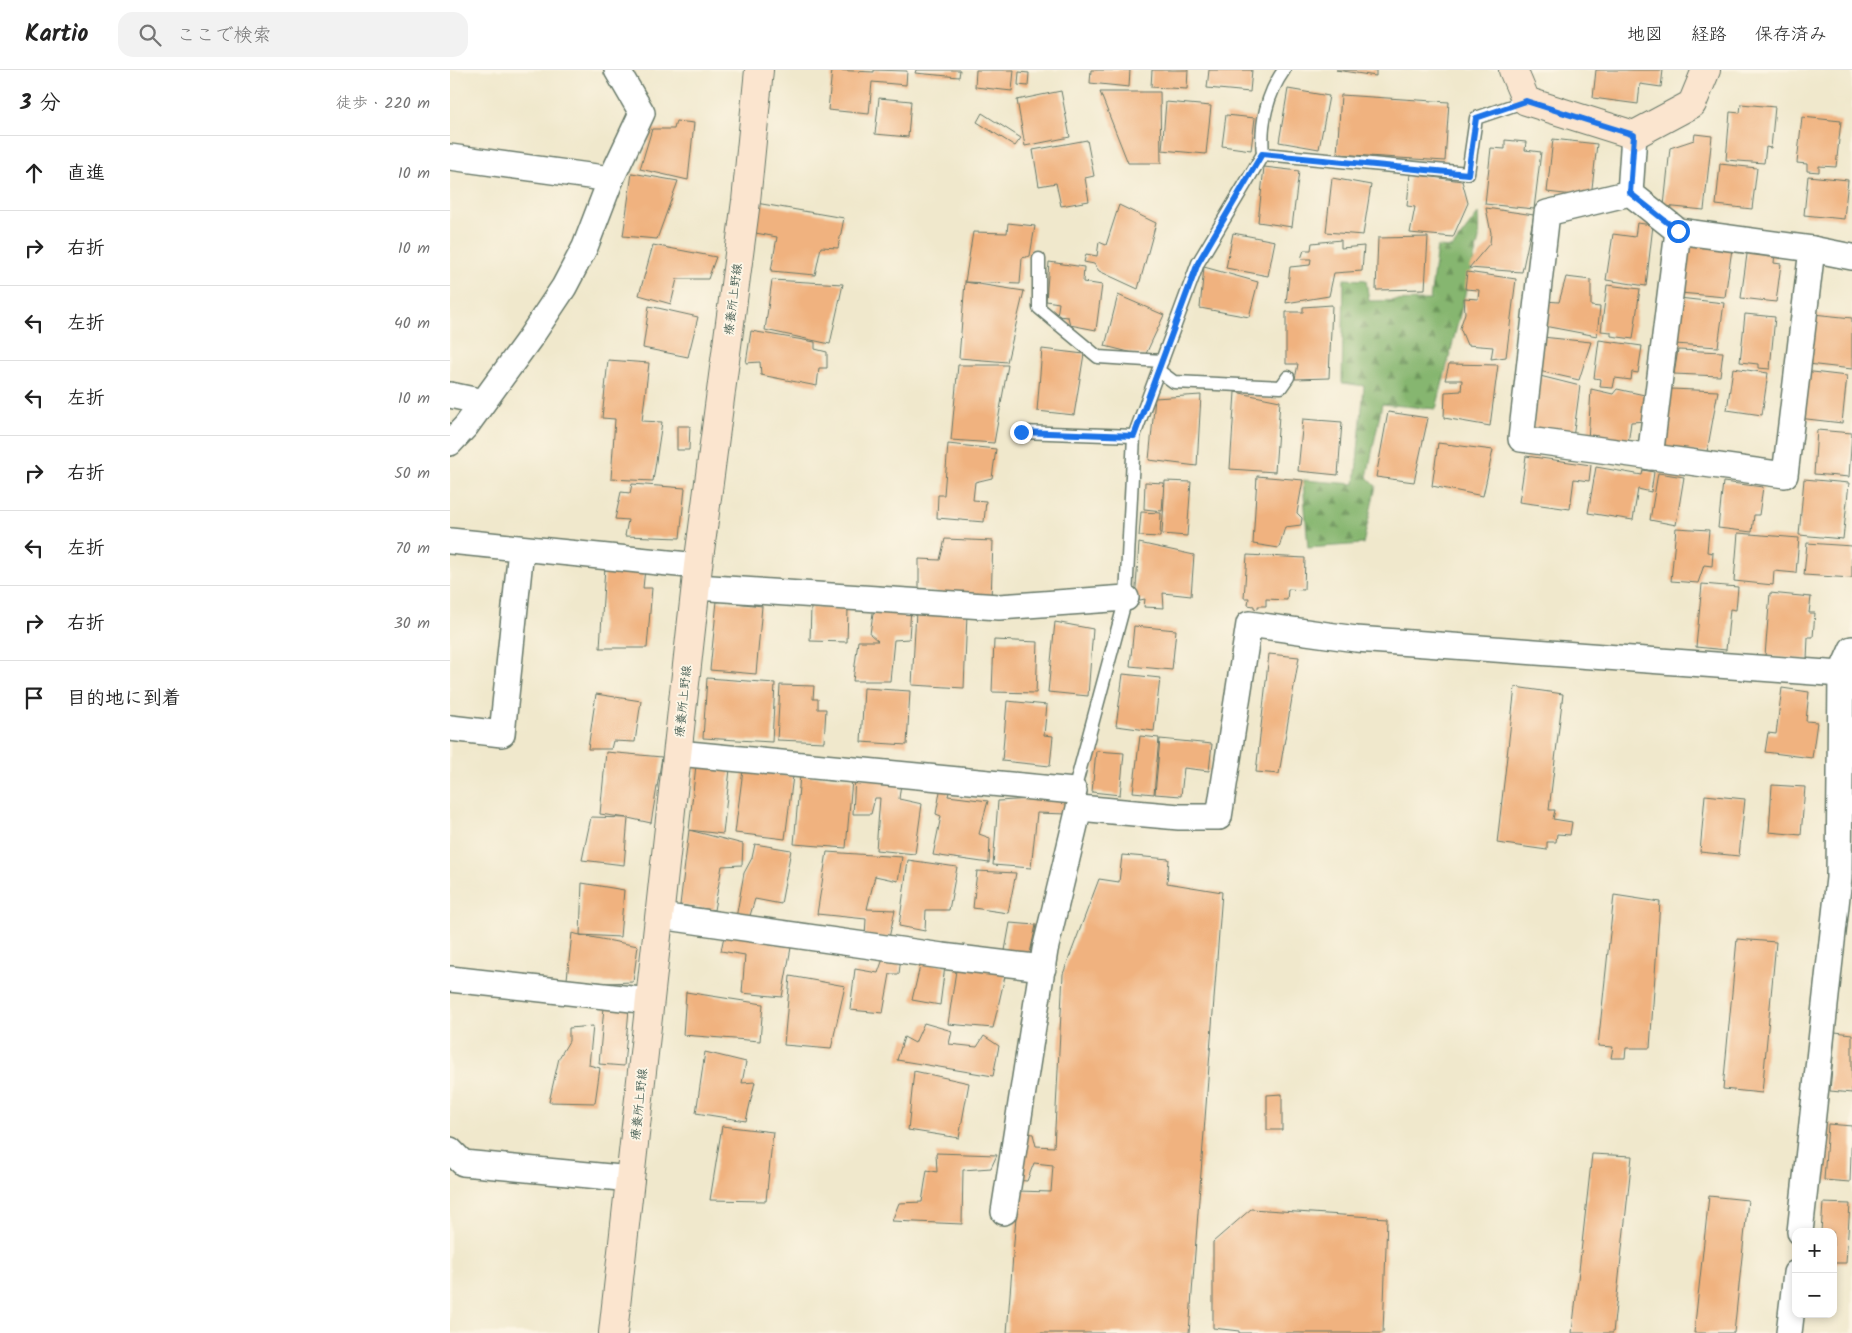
<!DOCTYPE html>
<html lang="ja">
<head>
<meta charset="utf-8">
<style>
	:root { --surface:#fff; --page:#f2f2f2; --text:#222; --muted:#767676; --line:#e0e0e0 }
	body { margin:0; font-family:Kalam,"Klee One",sans-serif; background:var(--page); color:var(--text) }
	.controls { position:absolute; right:15px; bottom:15px; display:grid; overflow:hidden; border-radius:10px; box-shadow:0 2px 8px #0003 }
	.controls button { width:45px; height:45px; display:grid; place-items:center; padding:0; border:0; border-bottom:1px solid var(--line); background:var(--surface); color:var(--text); font:25px sans-serif }
	.stop { position:absolute; width:15px; height:15px; margin:-11px; border:4px solid #1a73e8; border-radius:50%; background:#fff }
	.stop.end { background:#1a73e8; border-color:#fff; box-shadow:0 1px 5px #0008 }
	.list { margin:0; padding:0; list-style:none }
	h2 { display:flex; justify-content:space-between; align-items:center; height:65px; margin:0; padding:0 20px; font-size:21px }
	h2 small { font-size:16px; font-weight:400; color:var(--muted) }
	.list li { display:grid; grid-template-columns:32px 1fr auto; gap:15px; align-items:center; box-sizing:border-box; height:75px; padding:0 20px; border-top:1px solid var(--line) }
	.list b { display:block; font-size:19px; white-space:nowrap }
	.list em { font-size:16px; font-style:normal; color:var(--muted) }
	.icon { flex:none; width:28px; height:28px; fill:none; stroke:currentColor; stroke-width:2; stroke-linecap:round; stroke-linejoin:round }
	.map { position:relative; flex:none; width:1402px; height:1263px; overflow:hidden }
	header { display:flex; align-items:center; gap:30px; box-sizing:border-box; height:70px; padding:0 25px; background:var(--surface); border-bottom:1px solid var(--line) }
	header strong { font-size:24px }
	nav { display:flex; gap:28px; margin-inline-start:auto; font-size:18px }
	.search { width:350px; height:45px; background:var(--page); display:flex; align-items:center; gap:12px; box-sizing:border-box; padding:0 18px; border-radius:15px; color:var(--muted); font-size:19px }
	main { display:flex }
	aside { flex:1; background:var(--surface) }
	.map>svg:first-child { display:block }
	.forest { fill:url(#forest-firs); stroke:#527a52 }
	.building { fill:#f0b27f }
	.lines { fill:none; stroke-linecap:round; stroke-linejoin:round }
	.lane-casing { stroke:#687969; stroke-width:15 }
	.street-casing { stroke:#687969; stroke-width:28 }
	.secondary-casing { stroke:#687969; stroke-width:30 }
	.lane { stroke:#fff; stroke-width:12 }
	.street { stroke:#fff; stroke-width:25 }
	.secondary { stroke:#fbe5cf; stroke-width:28 }
	.route { stroke:#1a73e8; stroke-width:6 }
	.labels { text-anchor:middle; stroke-width:4; stroke-linejoin:round; paint-order:stroke }
	.street-label { font-size:12px; fill:#1f3d34; stroke:#fcf5e5 }
</style>
</head>
<body>
<header>
<strong>Kartio</strong>
<div class="search"><svg class="icon" aria-label="search" viewBox="0 0 24 24"><circle cx="10" cy="10" r="6"/><path d="M15 15l6 6"/></svg>ここで検索</div>
<nav><a>地図</a><a>経路</a><a>保存済み</a></nav>
</header>
<main>
<aside>
<h2>3 分<small>徒歩 · 220 m</small></h2>
<ul class="list">
<li><svg class="icon" aria-label="ahead" viewBox="0 0 24 24"><path d="M12 20V5M6 11l6-6 6 6"/></svg><div><b>直進</b></div><em>10 m</em></li>
<li><svg class="icon" aria-label="right" viewBox="0 0 24 24"><path d="M7 20v-9h11M14 6l5 5-5 5"/></svg><div><b>右折</b></div><em>10 m</em></li>
<li><svg class="icon" aria-label="left" viewBox="0 0 24 24"><path d="M17 20v-9H6M10 6l-5 5 5 5"/></svg><div><b>左折</b></div><em>40 m</em></li>
<li><svg class="icon" aria-label="left" viewBox="0 0 24 24"><path d="M17 20v-9H6M10 6l-5 5 5 5"/></svg><div><b>左折</b></div><em>10 m</em></li>
<li><svg class="icon" aria-label="right" viewBox="0 0 24 24"><path d="M7 20v-9h11M14 6l5 5-5 5"/></svg><div><b>右折</b></div><em>50 m</em></li>
<li><svg class="icon" aria-label="left" viewBox="0 0 24 24"><path d="M17 20v-9H6M10 6l-5 5 5 5"/></svg><div><b>左折</b></div><em>70 m</em></li>
<li><svg class="icon" aria-label="right" viewBox="0 0 24 24"><path d="M7 20v-9h11M14 6l5 5-5 5"/></svg><div><b>右折</b></div><em>30 m</em></li>
<li><svg class="icon" aria-label="arrive" viewBox="0 0 24 24"><path d="M6 21V4h12l-3 4 3 4H6"/></svg><div><b>目的地に到着</b></div></li>
</ul>
</aside>
<div class="map">
<svg width="1402" height="1263" viewBox="0 0 1402 1263">
	<defs>
		<pattern id="forest-firs" width="22" height="20" patternUnits="userSpaceOnUse" patternTransform="scale(1.25)"><rect width="22" height="20" fill="#86b66f"/><path d="M5 1l3.5 6h-7zM16 11l3.5 6h-7z" fill="#6d955c"/></pattern>
	</defs>
	<rect width="100%" height="100%" fill="#fcf5e5"/>
	<filter id="ink" filterUnits="userSpaceOnUse"><feTurbulence type="fractalNoise" baseFrequency=".02" numOctaves="2"/><feDisplacementMap in="SourceGraphic" scale="10" xChannelSelector="R" yChannelSelector="G"/><feConvolveMatrix kernelMatrix="1 2 1 2 8 2 1 2 1" color-interpolation-filters="sRGB"/></filter>
	<filter id="wash" filterUnits="userSpaceOnUse"><feTurbulence type="fractalNoise" baseFrequency=".0096" numOctaves="4" result="noise"/><feDisplacementMap in="SourceGraphic" scale="20" xChannelSelector="R" yChannelSelector="G"/><feGaussianBlur stdDeviation="1.12" result="paint"/><feColorMatrix in="noise" values="0 0 0 0 0 0 0 0 0 0 0 0 0 0 0 0 0 1.4 0 .05"/><feComposite in="paint" operator="in"/></filter>
	<g filter="url(#wash)">
		<rect width="100%" height="100%" fill="#f0e8cc"/>
		<!-- forest -->
		<polygon class="forest" points="1028,144 1029,169 986,339 932,334 917,407 926,416 913,474 858,478 853,410 905,414 914,316 892,313 894,209 916,210 919,231 980,230 987,177 1002,178"/>
		<g id="blocks">
			<!-- building -->
			<g class="building">
				<polygon points="382,0 424,2 424,0 457,1 456,15 422,12 419,44 378,40"/>
				<polygon points="466,0 510,0 509,7 465,3"/>
				<polygon points="526,0 564,0 562,21 525,17"/>
				<polygon points="641,0 680,0 679,17 640,13"/>
				<polygon points="702,0 738,0 737,19 701,17"/>
				<polygon points="759,0 802,0 800,22 757,18"/>
				<polygon points="886,0 926,0 926,6"/>
				<polygon points="1146,0 1213,0 1211,17 1190,14 1188,34 1143,28"/>
				<polygon points="569,2 579,3 578,16 568,15"/>
				<polygon points="838,19 879,26 869,79 829,72"/>
				<polygon points="611,21 620,67 575,76 567,30"/>
				<polygon points="650,22 710,22 711,93 678,93"/>
				<polygon points="891,25 999,32 995,91 887,84"/>
				<polygon points="429,28 461,31 458,67 425,64"/>
				<polygon points="716,32 761,36 756,84 712,80"/>
				<polygon points="1291,34 1325,37 1321,78 1316,77 1314,93 1276,90 1280,42 1290,43"/>
				<polygon points="532,43 571,68 565,76 527,52"/>
				<polygon points="776,45 805,48 801,80 772,76"/>
				<polygon points="1352,47 1391,51 1386,97 1369,96 1369,102 1357,101 1357,94 1347,93"/>
				<polygon points="226,51 244,53 238,110 190,99 202,59 224,59"/>
				<polygon points="1245,64 1262,66 1254,140 1214,136 1220,78 1244,70"/>
				<polygon points="1103,69 1147,74 1141,127 1097,122"/>
				<polygon points="637,70 644,106 635,108 639,131 611,136 606,113 589,116 583,80"/>
				<polygon points="1055,70 1076,72 1075,80 1091,82 1084,139 1035,134 1041,78 1055,79"/>
				<polygon points="1270,94 1307,98 1302,139 1266,135"/>
				<polygon points="814,97 849,101 842,157 808,152"/>
				<polygon points="182,103 228,111 207,169 173,166"/>
				<polygon points="960,104 1012,111 1018,133 1003,167 960,163 965,137 957,136"/>
				<polygon points="1358,106 1398,110 1394,149 1354,145"/>
				<polygon points="882,108 921,115 913,165 876,162"/>
				<polygon points="306,133 394,148 388,178 371,177 365,205 321,201 327,167 300,162"/>
				<polygon points="669,135 706,153 688,219 649,201 644,194 634,192 636,184 647,186 649,172 656,175"/>
				<polygon points="1036,138 1084,145 1072,202 1019,198 1040,173 1041,163"/>
				<polygon points="558,153 585,156 580,186 572,188 570,214 515,212 523,162 557,163"/>
				<polygon points="1187,153 1203,155 1196,216 1156,210 1163,164 1185,167"/>
				<polygon points="783,163 825,171 818,206 776,198"/>
				<polygon points="978,167 975,219 926,220 928,168"/>
				<polygon points="1237,168 1282,179 1275,227 1230,223"/>
				<polygon points="891,170 891,178 914,176 912,201 884,203 879,226 836,233 840,197 860,195 861,189 851,189 854,180 861,180 862,173"/>
				<polygon points="203,175 266,187 258,209 227,209 221,234 189,225"/>
				<polygon points="1298,177 1325,181 1324,193 1331,194 1326,232 1291,228"/>
				<polygon points="599,192 634,197 633,212 652,215 646,260 620,255 618,247 607,246 609,233 596,231"/>
				<polygon points="754,197 808,212 799,247 750,238"/>
				<polygon points="1017,202 1066,209 1056,287 1041,289 1043,277 1017,275 1010,258 1015,243 1014,228 1028,229 1029,220 1015,219"/>
				<polygon points="1116,207 1141,210 1141,236 1150,237 1147,266 1094,256 1095,231 1109,232"/>
				<polygon points="322,210 393,214 380,274 315,260"/>
				<polygon points="515,212 574,221 557,292 509,288"/>
				<polygon points="1157,215 1190,219 1183,269 1161,266 1161,262 1151,261"/>
				<polygon points="668,225 714,245 695,286 655,276"/>
				<polygon points="1229,228 1274,233 1268,277 1225,274"/>
				<polygon points="882,235 879,308 845,309 848,294 836,294 836,242 853,242 853,237"/>
				<polygon points="199,236 248,247 238,287 193,278"/>
				<polygon points="1295,244 1325,247 1320,299 1308,298 1308,294 1290,292"/>
				<polygon points="1363,244 1402,248 1402,299 1358,294"/>
				<polygon points="301,261 365,272 365,279 377,282 377,298 369,298 367,316 311,305 310,292 296,293"/>
				<polygon points="1092,267 1141,272 1129,310 1089,301"/>
				<polygon points="1149,270 1192,276 1188,303 1182,302 1181,310 1165,308 1163,318 1150,317 1151,309 1144,308"/>
				<polygon points="592,279 634,284 624,345 587,341"/>
				<polygon points="1228,280 1273,282 1270,306 1224,304"/>
				<polygon points="158,290 199,293 192,351 212,352 203,411 161,409 165,349 152,348"/>
				<polygon points="999,294 1048,295 1040,356 994,348 995,322 1011,321 1012,310 995,310"/>
				<polygon points="508,295 558,295 544,373 501,370"/>
				<polygon points="1283,298 1318,303 1312,345 1277,340"/>
				<polygon points="1354,301 1397,306 1392,353 1348,348"/>
				<polygon points="1086,305 1130,316 1123,368 1083,364"/>
				<polygon points="1141,319 1163,324 1167,319 1199,326 1197,351 1181,352 1178,374 1138,371"/>
				<polygon points="1221,319 1268,321 1257,382 1212,381"/>
				<polygon points="785,322 830,331 825,402 780,399"/>
				<polygon points="751,325 747,396 699,390 705,328"/>
				<polygon points="938,342 978,348 964,412 926,407"/>
				<polygon points="853,349 892,352 888,405 848,401"/>
				<polygon points="227,356 240,356 239,380 227,380"/>
				<polygon points="1367,360 1402,363 1399,407 1364,404"/>
				<polygon points="988,373 1043,380 1033,426 982,416"/>
				<polygon points="498,374 546,379 542,408 525,412 523,430 536,431 534,452 487,448 488,425 494,425"/>
				<polygon points="1076,386 1141,395 1139,411 1124,409 1120,439 1069,432"/>
				<polygon points="1146,397 1192,405 1193,400 1204,402 1201,422 1188,419 1183,450 1138,443"/>
				<polygon points="1208,403 1234,407 1226,455 1200,450"/>
				<polygon points="807,406 853,410 847,443 852,448 851,455 835,457 829,478 803,474"/>
				<polygon points="1354,409 1399,413 1393,469 1349,465"/>
				<polygon points="715,411 741,412 737,466 712,464"/>
				<polygon points="695,412 714,413 712,441 694,439"/>
				<polygon points="1273,412 1313,417 1309,445 1304,445 1302,462 1268,458"/>
				<polygon points="182,414 235,418 230,468 175,466 178,450 165,449 171,422 180,423"/>
				<polygon points="691,442 711,443 710,467 689,466"/>
				<polygon points="1226,458 1259,460 1257,482 1263,483 1262,496 1254,495 1248,513 1221,511"/>
				<polygon points="1288,463 1349,468 1346,503 1324,501 1323,515 1284,511"/>
				<polygon points="495,469 543,471 541,531 490,523 469,518 469,489 490,490"/>
				<polygon points="689,473 744,485 741,526 713,523 714,538 694,537 695,529 685,531"/>
				<polygon points="1357,473 1402,476 1402,508 1354,505"/>
				<polygon points="797,485 855,488 854,520 838,519 837,530 816,529 816,536 808,536 808,539 804,538 804,536 798,535 799,528 794,528"/>
				<polygon points="155,496 195,499 193,518 202,518 197,578 150,578"/>
				<polygon points="1252,514 1288,517 1286,540 1280,539 1276,580 1246,577"/>
				<polygon points="1320,523 1361,527 1359,543 1365,543 1363,567 1358,567 1357,590 1315,586"/>
				<polygon points="267,531 312,536 306,604 260,600"/>
				<polygon points="361,537 398,539 397,572 360,571"/>
				<polygon points="461,537 459,569 444,570 440,611 403,611 408,571 428,571 420,564 423,543"/>
				<polygon points="466,541 517,544 514,618 462,615"/>
				<polygon points="605,552 643,559 638,626 598,622"/>
				<polygon points="684,556 726,560 722,600 680,596"/>
				<polygon points="544,570 588,572 586,623 542,622"/>
				<polygon points="819,584 849,587 829,704 806,702"/>
				<polygon points="673,604 710,608 704,661 666,656"/>
				<polygon points="257,608 325,613 322,672 253,668"/>
				<polygon points="330,615 364,616 363,629 368,629 368,639 376,639 374,672 327,670"/>
				<polygon points="1065,617 1113,624 1099,740 1105,740 1103,749 1122,752 1120,765 1107,764 1106,772 1097,772 1097,780 1047,773"/>
				<polygon points="414,618 460,621 457,675 411,672"/>
				<polygon points="1332,618 1359,622 1356,651 1367,652 1362,688 1315,682 1318,663 1326,664"/>
				<polygon points="146,624 191,631 185,672 163,671 161,679 138,679"/>
				<polygon points="557,631 597,635 594,665 603,666 600,696 552,691"/>
				<polygon points="690,666 709,668 704,724 683,722"/>
				<polygon points="710,669 762,674 759,701 734,698 731,726 705,724"/>
				<polygon points="646,681 674,683 670,725 642,722"/>
				<polygon points="156,682 212,687 201,753 178,748 174,795 132,790 141,747 177,748 150,744"/>
				<polygon points="246,695 280,699 273,764 239,760 293,774 292,795 272,796 264,840 230,835 239,760"/>
				<polygon points="293,700 343,706 335,769 285,763"/>
				<polygon points="350,705 402,710 396,778 344,774"/>
				<polygon points="405,706 451,713 449,729 472,734 465,784 426,780 430,728 425,728 421,744 403,744"/>
				<polygon points="501,715 498,726 538,731 529,764 540,768 539,793 483,785 491,746 486,744 491,716"/>
				<polygon points="1322,715 1355,717 1351,765 1319,762"/>
				<polygon points="620,724 617,744 587,743 581,798 543,795 548,731 582,729"/>
				<polygon points="1255,725 1295,729 1289,786 1250,782"/>
				<polygon points="305,774 341,780 331,834 305,829 299,849 286,848 294,803 302,788"/>
				<polygon points="377,782 452,787 448,811 425,806 417,839 445,840 439,868 415,866 416,849 367,844"/>
				<polygon points="672,785 719,789 717,813 772,822 739,1263 557,1263 568,1121 601,1122 603,1095 584,1093 577,1111 565,1110 572,1062 583,1064 586,1076 604,1077 613,904 649,809 669,812"/>
				<polygon points="458,790 507,797 499,840 476,840 475,861 449,856"/>
				<polygon points="527,801 566,803 558,843 523,838"/>
				<polygon points="132,813 174,820 170,867 130,865 188,876 183,912 157,913 117,909 122,863 130,865"/>
				<polygon points="1164,825 1210,832 1200,978 1176,978 1175,988 1161,988 1163,977 1148,976"/>
				<polygon points="560,853 586,855 579,888 554,886"/>
				<polygon points="275,861 342,872 332,927 292,923 295,885 271,881"/>
				<polygon points="1287,869 1326,872 1312,1023 1273,1019"/>
				<polygon points="434,886 451,887 449,904 440,904 433,943 400,940 405,899 428,903"/>
				<polygon points="471,892 495,896 490,935 462,930"/>
				<polygon points="507,894 556,902 543,958 498,954"/>
				<polygon points="340,906 395,916 381,979 334,975"/>
				<polygon points="236,922 313,934 310,971 233,965"/>
				<polygon points="154,937 179,939 174,996 149,994"/>
				<polygon points="474,953 502,961 499,974 527,977 534,966 549,976 543,1006 447,990 454,967 465,973"/>
				<polygon points="143,956 139,995 150,998 145,1033 99,1032 109,988 119,971 119,958"/>
				<polygon points="1385,962 1402,964 1402,1023 1380,1021"/>
				<polygon points="255,982 296,992 292,1013 305,1012 296,1051 246,1043"/>
				<polygon points="464,1001 519,1013 509,1068 458,1060"/>
				<polygon points="832,1024 832,1060 817,1060 817,1025"/>
				<polygon points="1378,1054 1402,1056 1400,1112 1374,1110"/>
				<polygon points="272,1056 323,1062 316,1131 260,1130"/>
				<polygon points="486,1083 547,1085 541,1098 513,1100 512,1154 442,1151 449,1133 472,1132 477,1100 487,1102"/>
				<polygon points="1142,1084 1182,1086 1163,1263 1122,1263"/>
				<polygon points="1259,1126 1298,1130 1284,1263 1244,1263"/>
				<polygon points="1373,1133 1400,1134 1396,1193 1383,1193 1383,1162 1371,1162"/>
				<polygon points="801,1139 937,1148 933,1263 789,1263 789,1261 763,1258 763,1172"/>
			</g>
		</g>
	</g>
	<g filter="url(#ink)">
		<use href="#blocks" fill-opacity="0" stroke="#687969" stroke-width="1"/>
		<g class="lines">
			<!-- lane casing -->
			<g class="lane-casing">
				<g id="lane">
					<polyline points="813,84 1018,103 1026,48 1076,31"/>
					<polyline points="589,189 589,238 648,287 712,291"/>
					<polyline points="709,301 724,312 831,317 838,307"/>
					<polyline points="571,362 684,366"/>
					<path d="M626 726 624 721 676 528 684 366 748 193 813 84C810 54 817 24 834 0"/>
				</g>
			</g>
			<!-- street casing -->
			<g class="street-casing">
				<g id="street">
					<polyline points="0,87 161,109"/>
					<polyline points="1180,123 1228,161 1362,179 1335,405 1071,369 1097,143 1180,123 1184,65"/>
					<polyline points="1362,179 1402,187"/>
					<polyline points="0,325 33,332"/>
					<polyline points="0,373 16,356 80,268 114,217 135,177 161,109 192,43 167,0"/>
					<polyline points="1200,387 1228,161"/>
					<polyline points="0,471 248,496"/>
					<polyline points="246,517 549,537 676,528"/>
					<polyline points="0,658 52,664 71,479"/>
					<polyline points="228,683 624,721"/>
					<polyline points="210,846 492,886 593,898"/>
					<polyline points="0,909 200,931"/>
					<polyline points="0,1080 13,1093 181,1109"/>
					<polyline points="554,1142 595,880 629,738 729,747 769,747 799,554 906,569 1391,604"/>
					<polyline points="1350,1162 1389,808 1391,604 1402,579"/>
					<polyline points="1339,1263 1346,1203"/>
				</g>
			</g>
			<!-- secondary casing -->
			<g class="secondary-casing">
				<g id="secondary">
					<polyline points="1063,0 1076,31 1184,65 1242,34 1256,0"/>
					<polyline points="163,1263 248,496 296,131 309,0"/>
				</g>
			</g>
			<!-- lane -->
			<use href="#lane" class="lane"/>
			<!-- street -->
			<use href="#street" class="street"/>
			<!-- secondary -->
			<use href="#secondary" class="secondary"/>
		</g>
	</g>
	<g class="lines" filter="url(#ink)">
		<!-- route -->
		<polyline class="route" points="571,362 684,366 748,193 812,84 1018,104 1026,48 1076,31 1184,65 1180,123 1228,161"/>
	</g>
	<g class="labels">
		<!-- street labels -->
		<g class="street-label">
			<text transform="translate(283 229) rotate(-83)" y="4">療養所上野線</text>
			<text transform="translate(233 631) rotate(-84)" y="4">療養所上野線</text>
			<text transform="translate(189 1034) rotate(-84)" y="4">療養所上野線</text>
		</g>
	</g>
</svg>
<div class="controls">
<button>+</button>
<button>−</button>
</div>
<div class="stop" style="left:1228px;top:161px"></div>
<div class="stop end" style="left:571px;top:362px"></div>
</div>
</main>
</body>
</html>
